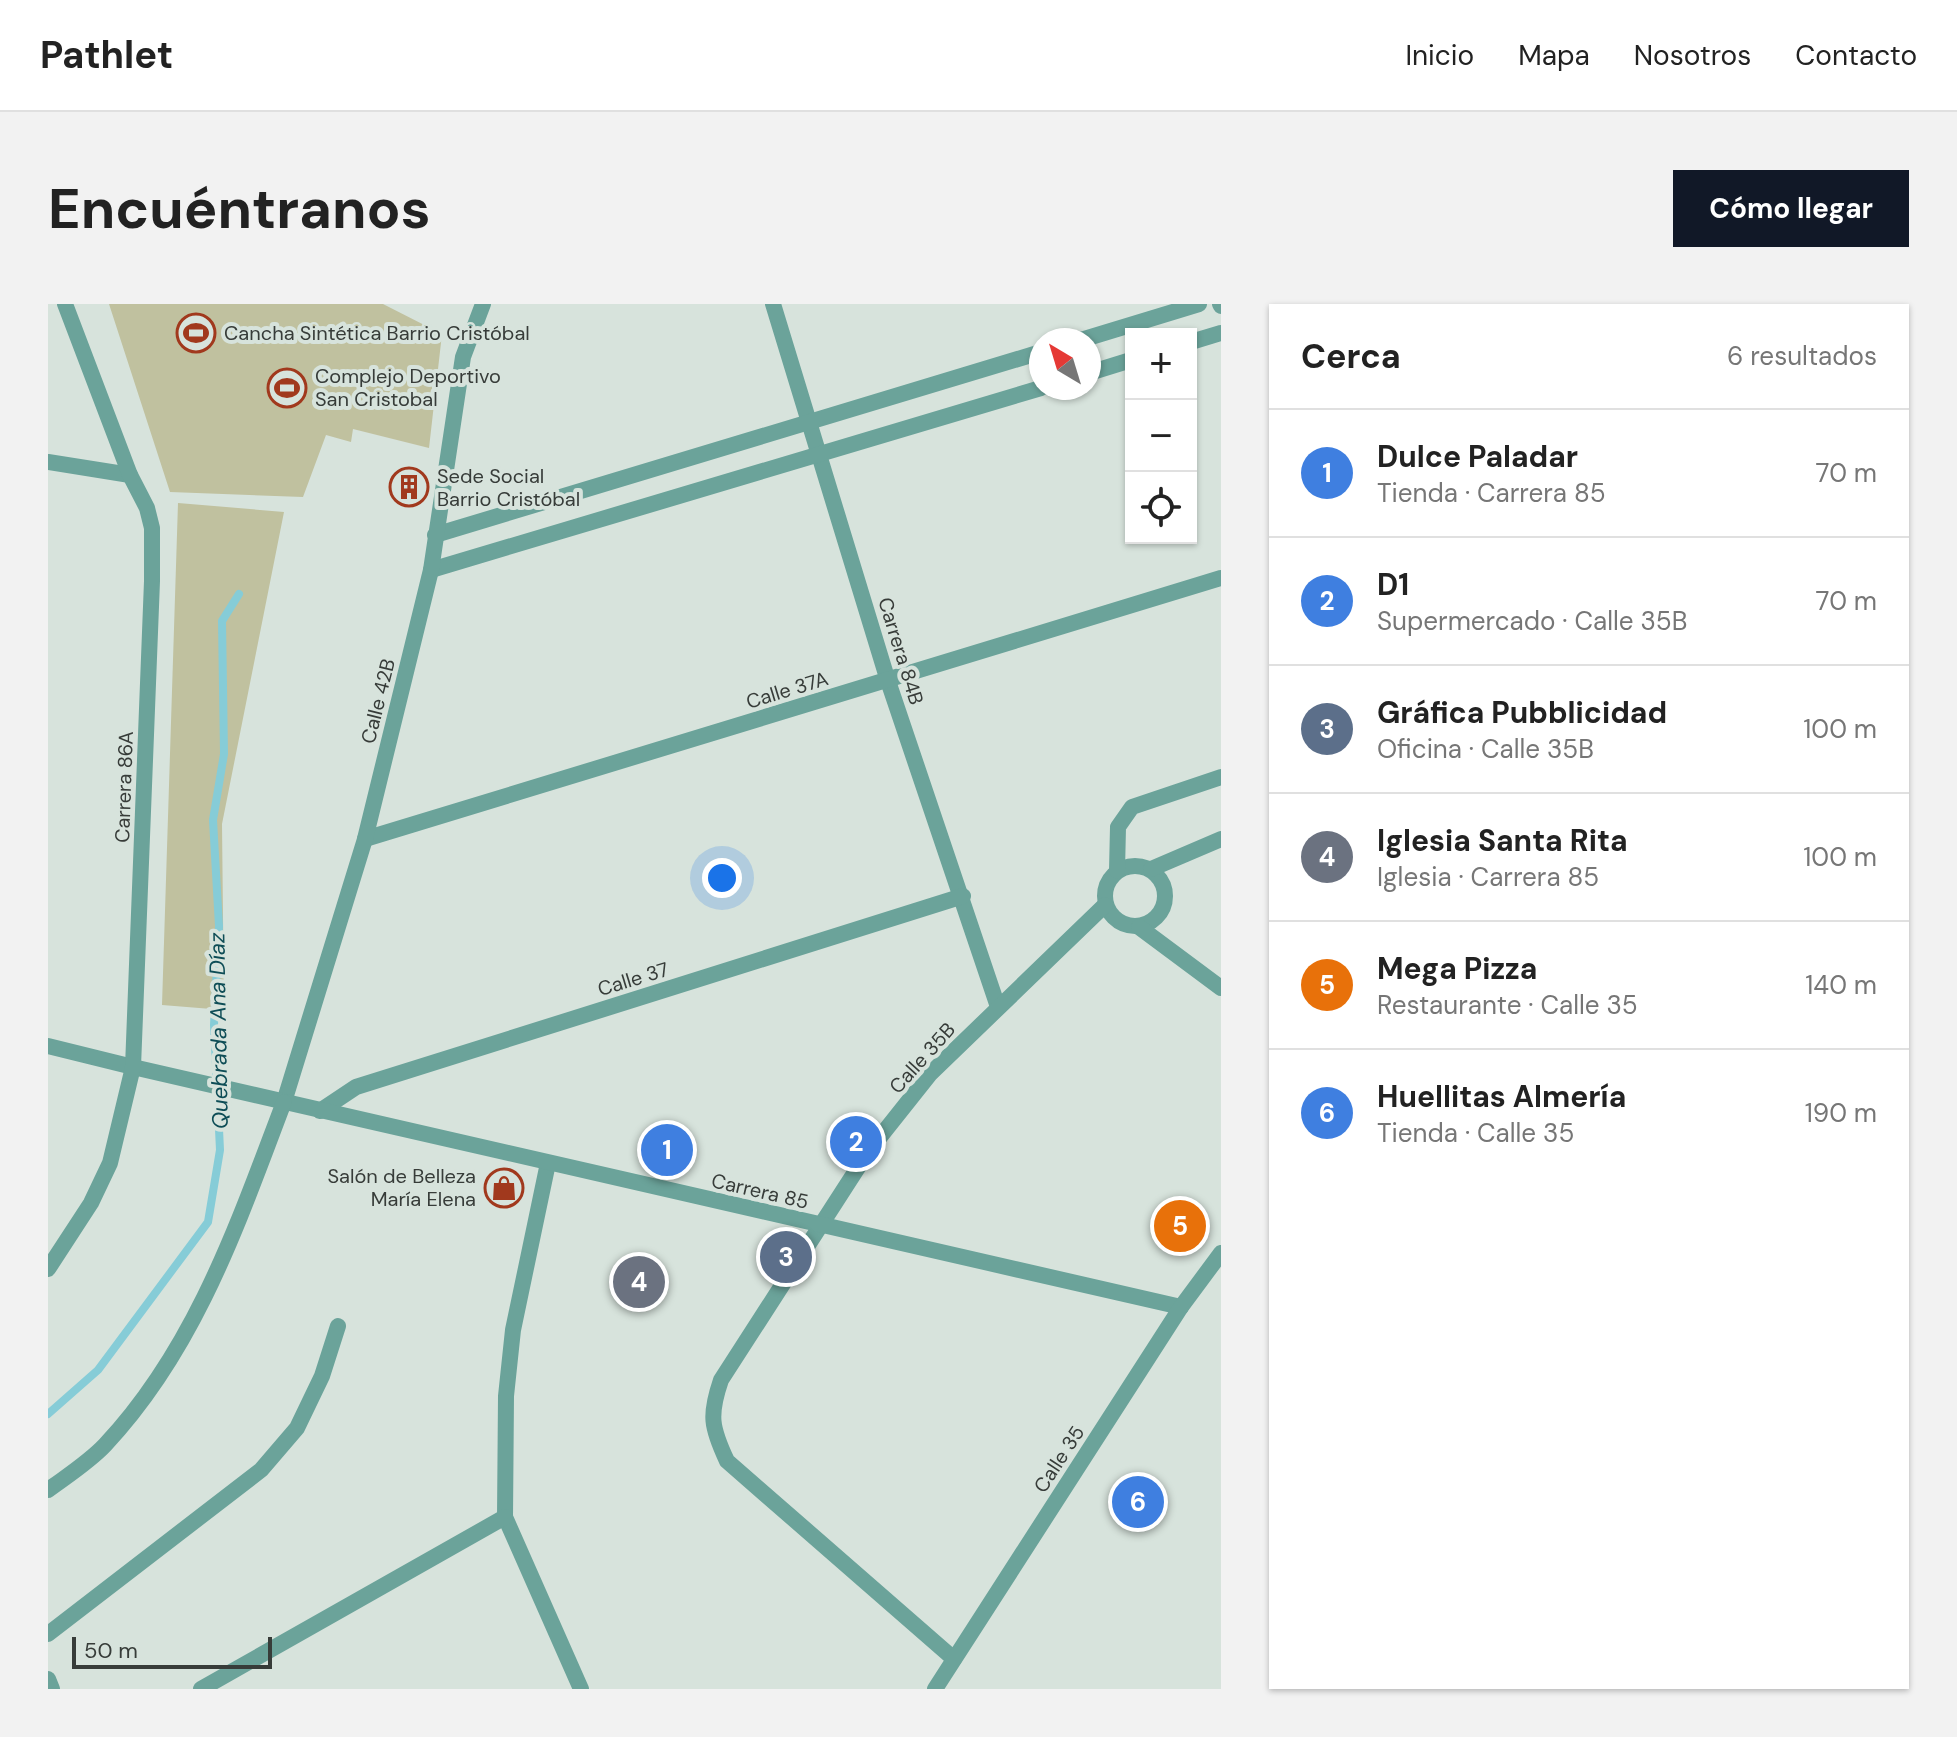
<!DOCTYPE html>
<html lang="es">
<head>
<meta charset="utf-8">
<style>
	:root { --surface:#fff; --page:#f2f2f2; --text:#222; --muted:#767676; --line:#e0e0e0; --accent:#111827 }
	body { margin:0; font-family:"DM Sans",sans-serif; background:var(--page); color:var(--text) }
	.controls { position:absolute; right:24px; top:24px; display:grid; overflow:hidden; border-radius:0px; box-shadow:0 2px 6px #0004 }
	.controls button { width:72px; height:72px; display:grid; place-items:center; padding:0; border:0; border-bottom:2px solid var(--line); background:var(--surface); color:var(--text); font:40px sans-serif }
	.compass { position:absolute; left:981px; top:24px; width:72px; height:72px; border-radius:50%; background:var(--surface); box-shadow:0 2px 6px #0004; rotate:322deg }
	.scale { position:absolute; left:24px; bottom:20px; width:200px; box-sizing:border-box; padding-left:8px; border:4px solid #373c39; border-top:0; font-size:22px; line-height:28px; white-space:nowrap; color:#373c39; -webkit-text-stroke:6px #d7e3dc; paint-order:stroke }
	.you { position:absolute; left:674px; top:574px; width:28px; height:28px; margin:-20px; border:6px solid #fff; border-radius:50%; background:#1a73e8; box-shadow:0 0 0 12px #1a73e833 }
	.badge { display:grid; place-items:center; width:52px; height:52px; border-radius:50%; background:var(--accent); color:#fff; font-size:26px; font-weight:700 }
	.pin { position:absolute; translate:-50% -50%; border:4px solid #fff; box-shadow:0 2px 8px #0006 }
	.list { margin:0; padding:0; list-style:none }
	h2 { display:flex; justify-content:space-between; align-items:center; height:104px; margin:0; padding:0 32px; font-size:34px }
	h2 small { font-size:26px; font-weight:400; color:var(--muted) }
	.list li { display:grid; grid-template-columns:52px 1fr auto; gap:24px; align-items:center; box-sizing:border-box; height:128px; padding:0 32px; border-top:2px solid var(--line) }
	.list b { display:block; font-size:30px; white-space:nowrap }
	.list p { margin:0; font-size:26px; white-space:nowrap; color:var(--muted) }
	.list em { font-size:26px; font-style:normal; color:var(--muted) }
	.icon { flex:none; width:44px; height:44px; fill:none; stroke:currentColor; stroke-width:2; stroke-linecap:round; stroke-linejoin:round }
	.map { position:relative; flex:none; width:1173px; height:1385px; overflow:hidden; border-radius:0px }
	header { display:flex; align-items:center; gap:48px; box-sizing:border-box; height:112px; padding:0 40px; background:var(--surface); border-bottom:2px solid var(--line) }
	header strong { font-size:38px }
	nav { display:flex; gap:44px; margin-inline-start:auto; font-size:28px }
	.intro { display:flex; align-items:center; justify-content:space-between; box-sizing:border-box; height:192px; padding:0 48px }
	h1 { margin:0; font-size:56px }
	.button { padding:20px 36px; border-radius:0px; background:var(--accent); color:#fff; font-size:28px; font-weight:700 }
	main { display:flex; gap:48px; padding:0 48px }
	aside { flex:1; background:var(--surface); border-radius:0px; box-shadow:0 2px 6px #0004 }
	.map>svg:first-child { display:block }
	.green { fill:#c0c19f }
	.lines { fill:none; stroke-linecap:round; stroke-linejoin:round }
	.stream { stroke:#86ccd7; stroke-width:8 }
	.minor { stroke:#6ba39a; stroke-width:16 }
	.tertiary { stroke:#6ba39a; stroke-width:16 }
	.labels { text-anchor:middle; stroke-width:8; stroke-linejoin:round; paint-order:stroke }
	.poi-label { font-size:20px; fill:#373c39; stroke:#d7e3dc; text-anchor:start }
	.street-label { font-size:20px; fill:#373c39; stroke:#d7e3dc }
	.water-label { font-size:22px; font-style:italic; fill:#0e4d56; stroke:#d7e3dc }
</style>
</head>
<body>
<header>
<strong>Pathlet</strong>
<nav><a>Inicio</a><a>Mapa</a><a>Nosotros</a><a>Contacto</a></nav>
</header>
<div class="intro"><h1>Encuéntranos</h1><a class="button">Cómo llegar</a></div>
<main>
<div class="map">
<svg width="1173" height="1385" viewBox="0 0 1173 1385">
	<rect width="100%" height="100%" fill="#d7e3dc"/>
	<!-- green -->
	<g class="green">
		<polygon points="61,0 335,0 394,30 381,144 305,125 303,138 278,131 255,193 122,188"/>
		<polygon points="130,199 236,208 174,520 176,706 114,701"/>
	</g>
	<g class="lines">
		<!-- stream -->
		<polyline class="stream" points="0,1110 50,1066 160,918 172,846 166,721 171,622 165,516 176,450 174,317 191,290"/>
		<!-- minor -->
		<g class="minor">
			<polyline points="725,0 840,377 950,703"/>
			<polyline points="1172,0 1173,2"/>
			<polyline points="1033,36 1151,0"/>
			<polyline points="1143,38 1173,29"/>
			<polyline points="1041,69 1083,56"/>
			<polyline points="0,158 82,171"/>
			<polyline points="387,231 993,48"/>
			<polyline points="383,266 993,84"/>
			<polyline points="317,535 1173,274"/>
			<circle cx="1087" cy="592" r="30"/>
			<polyline points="1103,565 1173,535"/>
			<polyline points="1069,567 1070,523 1084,503 1173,473"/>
			<polyline points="1091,623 1173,684"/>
			<polyline points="0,742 85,763"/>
			<polyline points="236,798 317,535 383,266 415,53 435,0"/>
			<polyline points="272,807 308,783 915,592"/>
			<polyline points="500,859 465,1026 458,1092 457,1213 533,1385"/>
			<polyline points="0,1330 213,1166 249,1124 274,1072 290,1022"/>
			<path d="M906 1355 679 1157C663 1123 661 1111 673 1076L820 848 882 770 1057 601"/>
			<polyline points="0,1375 4,1385"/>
			<polyline points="153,1385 457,1213"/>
		</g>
		<!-- tertiary -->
		<g class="tertiary">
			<polyline points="85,763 1133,1003"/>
			<polyline points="0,965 43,899 62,859 85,763 104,277 104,224 99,204 82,171 17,0"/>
			<path d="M0 1186C19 1172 41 1158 57 1141 148 1044 190 919 236 798"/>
			<polyline points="887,1385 1133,1003 1173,949"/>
		</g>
	</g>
	<!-- icons -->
	<defs>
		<g id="stadium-ring" transform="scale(2)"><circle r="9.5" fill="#d7e3dc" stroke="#a1391d" stroke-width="1.5"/><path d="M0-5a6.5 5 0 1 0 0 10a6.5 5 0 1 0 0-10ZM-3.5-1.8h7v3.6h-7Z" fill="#a1391d"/></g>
		<g id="building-ring" transform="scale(2)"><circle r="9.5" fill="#d7e3dc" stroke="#a1391d" stroke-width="1.5"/><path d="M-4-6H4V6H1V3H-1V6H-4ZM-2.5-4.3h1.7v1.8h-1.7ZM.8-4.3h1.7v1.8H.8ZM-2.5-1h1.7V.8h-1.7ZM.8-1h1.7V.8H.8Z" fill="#a1391d"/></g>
		<g id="shop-ring" transform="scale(2)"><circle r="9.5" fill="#d7e3dc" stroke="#a1391d" stroke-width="1.5"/><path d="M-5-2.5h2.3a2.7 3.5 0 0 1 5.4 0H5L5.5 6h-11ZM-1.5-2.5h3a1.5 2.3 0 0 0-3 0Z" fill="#a1391d"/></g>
	</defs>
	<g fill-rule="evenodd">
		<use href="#stadium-ring" x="148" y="29"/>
		<use href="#stadium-ring" x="239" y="84"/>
		<use href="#building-ring" x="361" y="183"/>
		<use href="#shop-ring" x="456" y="884"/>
	</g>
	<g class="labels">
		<!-- poi labels -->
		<g class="poi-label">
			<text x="176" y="36">Cancha Sintética Barrio Cristóbal</text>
			<text x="267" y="79">Complejo Deportivo<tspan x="267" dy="23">San Cristobal</tspan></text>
			<text x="389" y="179">Sede Social<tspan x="389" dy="23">Barrio Cristóbal</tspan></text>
			<text x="428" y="879" text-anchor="end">Salón de Belleza<tspan x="428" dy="23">María Elena</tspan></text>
		</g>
		<!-- street labels -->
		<g class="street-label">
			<text transform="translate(853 347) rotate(73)" y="7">Carrera 84B</text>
			<text transform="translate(739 386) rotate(-17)" y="7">Calle 37A</text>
			<text transform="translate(330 397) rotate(-76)" y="7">Calle 42B</text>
			<text transform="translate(76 483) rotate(-88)" y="7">Carrera 86A</text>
			<text transform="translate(585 675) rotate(-17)" y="7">Calle 37</text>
			<text transform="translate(874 754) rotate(-48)" y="7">Calle 35B</text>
			<text transform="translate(712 887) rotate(13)" y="7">Carrera 85</text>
			<text transform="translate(1011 1155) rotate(-57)" y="7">Calle 35</text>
		</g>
		<!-- water labels -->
		<g class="water-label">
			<text transform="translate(170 727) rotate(-91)" y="8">Quebrada Ana Díaz</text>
		</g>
	</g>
</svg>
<div class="controls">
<button>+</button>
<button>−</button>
<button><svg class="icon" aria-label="locate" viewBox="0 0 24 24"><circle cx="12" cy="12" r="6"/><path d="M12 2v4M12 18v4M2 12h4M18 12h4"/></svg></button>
</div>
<svg class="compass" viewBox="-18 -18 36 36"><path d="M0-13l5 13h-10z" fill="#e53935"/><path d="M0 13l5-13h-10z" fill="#767676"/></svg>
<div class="scale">50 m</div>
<div class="you"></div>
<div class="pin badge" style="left:619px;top:846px;background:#3f7fe0">1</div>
<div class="pin badge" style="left:808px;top:838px;background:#3f7fe0">2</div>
<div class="pin badge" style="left:738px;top:953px;background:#5c6f8a">3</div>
<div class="pin badge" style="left:591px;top:978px;background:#6b7280">4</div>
<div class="pin badge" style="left:1132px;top:922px;background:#e8710a">5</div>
<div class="pin badge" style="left:1090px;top:1198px;background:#3f7fe0">6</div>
</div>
<aside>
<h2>Cerca<small>6 resultados</small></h2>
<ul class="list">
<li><span class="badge" style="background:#3f7fe0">1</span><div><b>Dulce Paladar</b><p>Tienda · Carrera 85</p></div><em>70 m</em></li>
<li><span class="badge" style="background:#3f7fe0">2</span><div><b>D1</b><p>Supermercado · Calle 35B</p></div><em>70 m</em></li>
<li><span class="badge" style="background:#5c6f8a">3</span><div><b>Gráfica Pubblicidad</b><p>Oficina · Calle 35B</p></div><em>100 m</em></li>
<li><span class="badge" style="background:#6b7280">4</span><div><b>Iglesia Santa Rita</b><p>Iglesia · Carrera 85</p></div><em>100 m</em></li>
<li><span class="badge" style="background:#e8710a">5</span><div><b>Mega Pizza</b><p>Restaurante · Calle 35</p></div><em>140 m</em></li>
<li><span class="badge" style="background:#3f7fe0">6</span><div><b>Huellitas Almería</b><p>Tienda · Calle 35</p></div><em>190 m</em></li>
</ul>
</aside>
</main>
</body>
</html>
